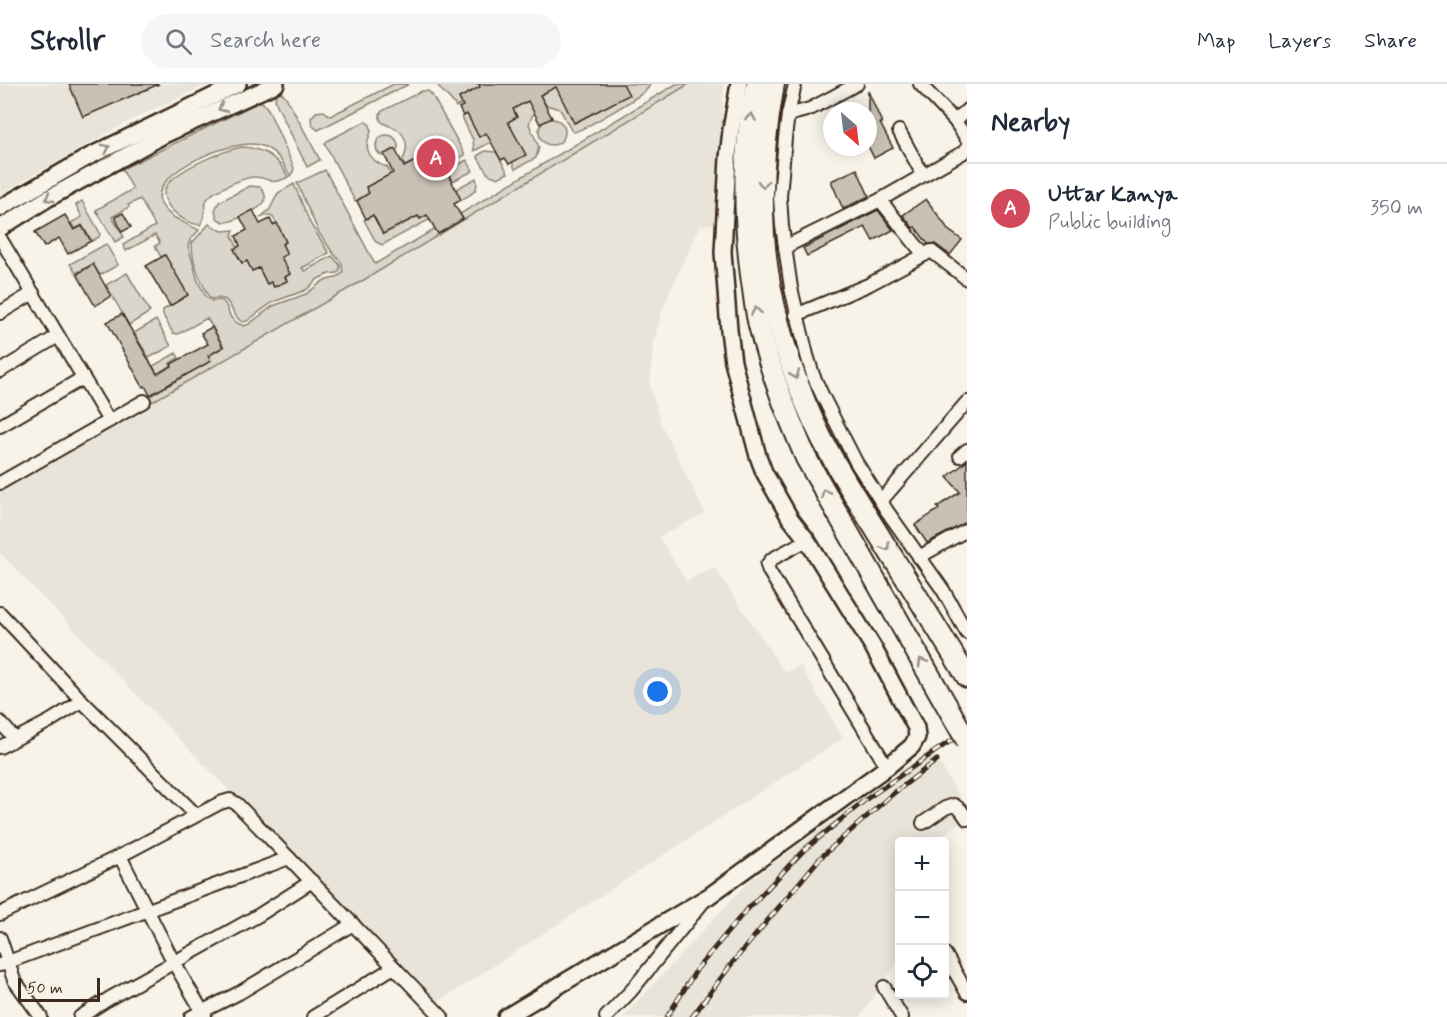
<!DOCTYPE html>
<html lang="en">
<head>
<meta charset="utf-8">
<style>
	:root { --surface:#fff; --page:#f6f6f7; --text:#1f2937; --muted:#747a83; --line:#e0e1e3; --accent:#d1495b }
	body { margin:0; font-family:Mynerve,sans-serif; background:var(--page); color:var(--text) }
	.controls { position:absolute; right:18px; bottom:18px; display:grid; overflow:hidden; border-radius:6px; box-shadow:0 3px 15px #0003 }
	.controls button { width:54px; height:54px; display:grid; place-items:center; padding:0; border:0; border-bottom:2px solid var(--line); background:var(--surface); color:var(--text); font:30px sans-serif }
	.compass { position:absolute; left:823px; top:18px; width:54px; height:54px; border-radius:50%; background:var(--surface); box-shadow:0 3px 15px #0003; rotate:152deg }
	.scale { position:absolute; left:18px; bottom:15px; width:82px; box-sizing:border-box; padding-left:6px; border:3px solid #3b2a1e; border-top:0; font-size:16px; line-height:21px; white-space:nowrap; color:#3b2a1e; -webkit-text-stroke:4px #f7f3e8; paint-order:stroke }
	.you { position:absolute; left:658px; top:608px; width:21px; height:21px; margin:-15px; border:4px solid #fff; border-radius:50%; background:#1a73e8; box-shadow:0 0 0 9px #1a73e833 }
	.badge { display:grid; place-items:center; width:39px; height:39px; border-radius:50%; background:var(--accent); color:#fff; font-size:20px; font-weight:700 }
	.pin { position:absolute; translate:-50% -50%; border:3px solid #fff; box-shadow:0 2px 6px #0006 }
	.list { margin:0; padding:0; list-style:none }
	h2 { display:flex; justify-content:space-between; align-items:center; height:78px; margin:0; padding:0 24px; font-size:26px }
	h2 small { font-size:20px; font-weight:400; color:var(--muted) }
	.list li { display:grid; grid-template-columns:39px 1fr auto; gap:18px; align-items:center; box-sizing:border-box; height:90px; padding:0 24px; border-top:2px solid var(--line) }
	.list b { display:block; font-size:22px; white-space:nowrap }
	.list p { margin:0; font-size:20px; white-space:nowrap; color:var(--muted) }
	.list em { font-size:20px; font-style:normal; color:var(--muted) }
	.icon { flex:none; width:33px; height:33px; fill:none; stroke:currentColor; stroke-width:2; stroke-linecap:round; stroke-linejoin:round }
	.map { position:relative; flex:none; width:967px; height:933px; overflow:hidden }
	header { display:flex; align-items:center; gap:36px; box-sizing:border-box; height:84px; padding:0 30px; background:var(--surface); border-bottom:2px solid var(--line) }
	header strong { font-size:28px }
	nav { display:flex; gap:33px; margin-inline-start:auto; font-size:21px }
	.search { width:420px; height:54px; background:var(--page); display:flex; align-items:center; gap:15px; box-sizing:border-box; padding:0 21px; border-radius:33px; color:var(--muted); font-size:22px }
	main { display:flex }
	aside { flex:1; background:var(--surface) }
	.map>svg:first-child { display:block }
	.built { fill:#e9e4d9 }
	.green { fill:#dbd6cb; stroke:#8b8074; stroke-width:1.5 }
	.building { fill:#c8c1b6; stroke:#3b2a1e; stroke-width:1.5 }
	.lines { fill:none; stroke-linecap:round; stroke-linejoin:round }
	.minor-casing { stroke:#3b2a1e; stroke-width:16 }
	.tertiary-casing { stroke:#3b2a1e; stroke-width:20 }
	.primary-casing { stroke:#3b2a1e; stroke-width:24 }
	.minor { stroke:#f7f3e8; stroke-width:12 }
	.tertiary { stroke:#f7f3e8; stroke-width:15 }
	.primary { stroke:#f7f3e8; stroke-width:20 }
	.rail-casing { stroke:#3b2a1e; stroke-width:5 }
	.rail { stroke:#f7f3e8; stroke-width:3; stroke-dasharray:9; stroke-linecap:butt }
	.primary-bridge-casing { stroke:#3b2a1e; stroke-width:24; stroke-linecap:butt }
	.primary-bridge { stroke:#f7f3e8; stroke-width:20 }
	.oneway { stroke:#998e83 }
</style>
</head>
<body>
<header>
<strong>Strollr</strong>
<div class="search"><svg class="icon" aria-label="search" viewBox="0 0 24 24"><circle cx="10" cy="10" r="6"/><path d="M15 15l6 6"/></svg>Search here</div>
<nav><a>Map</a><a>Layers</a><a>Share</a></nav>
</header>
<main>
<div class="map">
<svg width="967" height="933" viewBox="0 0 967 933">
	<rect width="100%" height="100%" fill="#f7f3e8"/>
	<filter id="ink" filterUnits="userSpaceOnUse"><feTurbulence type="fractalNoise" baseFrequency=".0167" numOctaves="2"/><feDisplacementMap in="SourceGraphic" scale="12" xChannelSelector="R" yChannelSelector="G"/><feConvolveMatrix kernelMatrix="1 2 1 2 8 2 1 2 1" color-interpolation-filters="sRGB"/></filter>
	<g filter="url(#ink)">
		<!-- built -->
		<g class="built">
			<polygon points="0,0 209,0 133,35 0,110"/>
			<polygon points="689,0 724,0 717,139 700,142 663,223 653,260 650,302 661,340 705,429 659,453 686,497 714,483 785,589 800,581 843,654 435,920 0,469 0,406 374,190"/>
			<polygon points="931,665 967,725 967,734 935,757 900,758 899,875 860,933 623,933 748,798"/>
		</g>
		<!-- green -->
		<g class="green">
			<polygon points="394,0 409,0 318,46 312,41 311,34 316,28 324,27 330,32"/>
			<path d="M437 0H479L480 3 459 14 462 20 456 23C451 13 443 11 437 0Z"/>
			<path d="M556 0 561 13 575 39 628 11 623 0H650C649 1 649 3 648 4 642 12 585 45 574 48L571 46 560 25 546 21 540 11 547 8 544 3Z"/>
			<path d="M676 0H689L374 190 150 319 147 314 165 303 153 282 176 269 179 274 170 279 171 282 161 287 169 301 210 277 208 272 224 263 207 234 178 250 173 249 163 231V226L188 211 165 171 161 173 155 162 160 159 155 151 126 167 123 161 155 142 140 115 128 121 129 123 112 133 124 153 115 158 96 126 133 105 122 85 261 17 268 25 294 84 293 88 290 92C283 78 275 65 259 61 235 54 151 87 160 117 165 133 186 139 199 146L190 156 188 162 198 197 206 213 212 217C225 214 225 219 229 229 231 236 238 240 244 242L249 240 273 222 306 210 323 197 335 194 343 189 342 179 333 169 319 149 297 99 325 86 375 180 435 145 438 149 463 135 460 130Z"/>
			<path d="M422 7H428L432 11 465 71 444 82 434 77 430 70 405 82 402 77C409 66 408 53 397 45 390 41 385 42 380 36V30L382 27Z"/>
			<polygon points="277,8 281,8 286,13 320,76 307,83 277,21 275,15"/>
			<polygon points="521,14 524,19 531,16 536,26 533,30 529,40 539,63 536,74 515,85 512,78 512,47 474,67 473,56 462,33 467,30 479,53 517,33 511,20"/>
			<circle cx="552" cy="48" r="13"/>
			<path d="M364 38H366L370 41C372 49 370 50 368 56 364 70 376 80 387 83L391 90 366 103 369 109 355 117 325 60 327 57Z"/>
			<circle cx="387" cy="62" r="11"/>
			<path d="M242 63C263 64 279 74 288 93 271 102 271 94 255 93 246 92 219 105 211 111 200 120 208 131 200 141 190 140 180 134 172 126 169 122 163 115 164 109 165 89 224 66 242 63Z"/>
			<polygon points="485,67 496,68 508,89 498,94 488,90 477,72"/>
			<polygon points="467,76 473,87 453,97 447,87"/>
			<path d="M476 94C480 107 471 110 461 116L456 105Z"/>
			<path d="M294 100 311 141 329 169 302 184 305 187 332 172 340 181V187L337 189 329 190 318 195 306 206 273 218 247 237 242 238C227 228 234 210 212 215L209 213C201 197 191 177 192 159L209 140 222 147 234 146 232 151 237 163 234 165 242 179 247 177 252 187 259 184 267 200 271 198 274 203 287 197 285 193 290 190 281 173 287 170 282 160 286 158 273 133 267 131 260 134 270 125 278 109Z"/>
			<path d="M250 102 260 103C274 119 257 125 245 131 239 134 232 138 226 138 221 138 221 137 217 134L215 126 219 118Z"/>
			<polygon points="82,117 100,149 99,153 92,157 82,141 75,145 71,139 82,133 76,121"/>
			<polygon points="436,126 438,131 382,161 376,158 364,136 373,131 383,150 418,132 420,135"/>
			<polygon points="106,160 118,181 100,191 93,180 76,189 70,180"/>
			<polygon points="127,189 150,228 129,241 106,201"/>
			<polygon points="156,236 171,262 149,274 134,249"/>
		</g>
		<!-- building -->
		<g class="building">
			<polygon points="69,0 159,0 83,33"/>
			<polygon points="479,0 623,0 629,11 574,39 556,3 540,11 552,34 540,40 528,17 513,25 517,33 508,38 526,71 509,80 505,74 501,76 486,49 479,53 467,30 463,32 459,24 463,22 459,14 480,3"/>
			<polygon points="868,7 882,39 880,39 893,64 874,74 868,62"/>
			<polygon points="395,65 404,83 430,69 434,77 440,74 461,116 454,120 463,135 438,150 427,131 420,135 418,132 383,150 373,131 366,135 357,117 369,109 366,103 393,89 384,70"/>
			<polygon points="857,85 869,112 843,125 831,97"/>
			<polygon points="926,115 946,142 947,145 962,156 950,171 935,160 928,160 915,143 913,144 903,131"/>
			<polygon points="253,126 260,140 270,135 273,141 277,139 286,158 282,160 287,170 281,173 290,190 285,193 287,197 274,203 271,198 267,200 259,184 252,187 247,177 242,179 234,165 240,162 236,152 247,146 240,133"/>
			<polygon points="878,126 893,146 873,157 865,143 807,172 803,164"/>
			<polygon points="123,129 131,143 122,148 115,133"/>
			<polygon points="65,131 74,146 82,142 91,157 68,170 59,154 44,163 35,148"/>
			<polygon points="165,171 188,211 170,222 146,182"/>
			<polygon points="93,180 111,212 95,222 77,190"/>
			<polygon points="122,230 157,290 172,282 171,280 208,260 201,249 212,243 223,263 208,272 211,277 150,311 145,302 143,303 107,238"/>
			<polygon points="967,377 967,438 927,459 915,441 939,425 937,423 960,408 947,393"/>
		</g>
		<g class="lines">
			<!-- minor casing -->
			<g class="minor-casing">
				<g id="minor">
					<polyline points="795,0 788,31 785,54 780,113 782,142 791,204 807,271 813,291 824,315 856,378 887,427 943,506 967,549"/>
					<polyline points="920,0 955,37 967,55"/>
					<polyline points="788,31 810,25 857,0"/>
					<polyline points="955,37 967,26"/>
					<polyline points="899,47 923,91"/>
					<polyline points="880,116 924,171 931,167 967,195"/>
					<polyline points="0,154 109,337"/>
					<polyline points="785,163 880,116 964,68 967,64"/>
					<polyline points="0,229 33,209"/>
					<polyline points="796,231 868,201 924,171"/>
					<polyline points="0,287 58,252"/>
					<polyline points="0,342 83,294"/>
					<polyline points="960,372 967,366"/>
					<polyline points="0,399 144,317"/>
					<polyline points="881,417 967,318"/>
					<polyline points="807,456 772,475 767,481 769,487 887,683"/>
					<polyline points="919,473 967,446"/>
					<polyline points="0,529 82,617 196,731"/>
					<polyline points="0,638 15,655"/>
					<polyline points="0,663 50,637 82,617"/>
					<polyline points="923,739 945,724 954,721 961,726 967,735"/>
					<polyline points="120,772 174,879 205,932"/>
					<polyline points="0,830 120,772 220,719 230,716 237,720 442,933"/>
					<polyline points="0,854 14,896 41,933"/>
					<polyline points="945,870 967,909"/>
					<polyline points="0,881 289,774"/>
					<polyline points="884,903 902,933"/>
					<polyline points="80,933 110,914 259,831 312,797"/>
					<polyline points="191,933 239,909 353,840"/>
					<polyline points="313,933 394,883"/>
					<polyline points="606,933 631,907 704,817"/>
				</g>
			</g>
			<!-- tertiary casing -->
			<g class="tertiary-casing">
				<g id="tertiary">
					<polyline points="0,124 90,72 238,0"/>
					<polyline points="0,144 47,115 164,51 276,0"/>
					<polyline points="506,933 709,812 887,683 912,662 917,653 916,644 873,563 807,456 790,434 764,388 758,372 733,278 729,246 723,168 728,74 731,46 739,0"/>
				</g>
			</g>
			<!-- primary casing -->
			<g class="primary-casing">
				<g id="primary">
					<path d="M757 0C742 63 743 128 751 191 754 209 755 228 760 245 771 290 788 332 806 374L951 629"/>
					<path d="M774 0C762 66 758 133 770 200 780 253 798 307 822 355 842 394 867 431 890 469 916 510 941 551 967 593"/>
				</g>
			</g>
			<!-- minor -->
			<use href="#minor" class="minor"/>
			<!-- tertiary -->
			<use href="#tertiary" class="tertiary"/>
			<!-- primary -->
			<use href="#primary" class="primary"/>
			<!-- rail casing -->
			<g class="rail-casing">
				<g id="rail">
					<polyline points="667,933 697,885 741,832 804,766 865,716 943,662 967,647"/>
					<polyline points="692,933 733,878 820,774 890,712 937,676"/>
				</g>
			</g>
			<!-- rail -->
			<use href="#rail" class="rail"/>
			<!-- primary-bridge casing -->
			<g class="primary-bridge-casing">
				<polyline id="primary-bridge" points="951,629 967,657"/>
			</g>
			<!-- primary-bridge -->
			<use href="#primary-bridge" class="primary-bridge"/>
		</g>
		<!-- one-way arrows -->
		<defs><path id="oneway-chevron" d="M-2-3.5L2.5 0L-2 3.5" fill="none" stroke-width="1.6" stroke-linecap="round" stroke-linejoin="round" transform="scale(1.5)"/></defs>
		<g class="oneway">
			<use href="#oneway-chevron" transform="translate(222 24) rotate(155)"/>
			<use href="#oneway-chevron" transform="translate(751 33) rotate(-81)"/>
			<use href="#oneway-chevron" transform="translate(106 64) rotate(-26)"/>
			<use href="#oneway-chevron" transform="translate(763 100) rotate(91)"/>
			<use href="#oneway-chevron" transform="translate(49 114) rotate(150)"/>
			<use href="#oneway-chevron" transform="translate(756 227) rotate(-100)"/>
			<use href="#oneway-chevron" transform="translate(795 291) rotate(69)"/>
			<use href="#oneway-chevron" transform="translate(825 409) rotate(-119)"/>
			<use href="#oneway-chevron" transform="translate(886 463) rotate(58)"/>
			<use href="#oneway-chevron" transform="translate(922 578) rotate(-120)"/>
		</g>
	</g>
</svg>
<div class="controls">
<button>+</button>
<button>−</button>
<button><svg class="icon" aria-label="locate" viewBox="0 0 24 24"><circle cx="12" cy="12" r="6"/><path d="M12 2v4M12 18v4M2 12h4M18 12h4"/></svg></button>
</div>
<svg class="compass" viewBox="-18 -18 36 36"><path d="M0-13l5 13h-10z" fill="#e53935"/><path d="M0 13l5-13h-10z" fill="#747a83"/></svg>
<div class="scale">50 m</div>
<div class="you"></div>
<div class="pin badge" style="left:436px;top:74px">A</div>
</div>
<aside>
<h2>Nearby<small></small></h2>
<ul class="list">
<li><span class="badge">A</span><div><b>Uttar Kanya</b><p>Public building</p></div><em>350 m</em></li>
</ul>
</aside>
</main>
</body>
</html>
